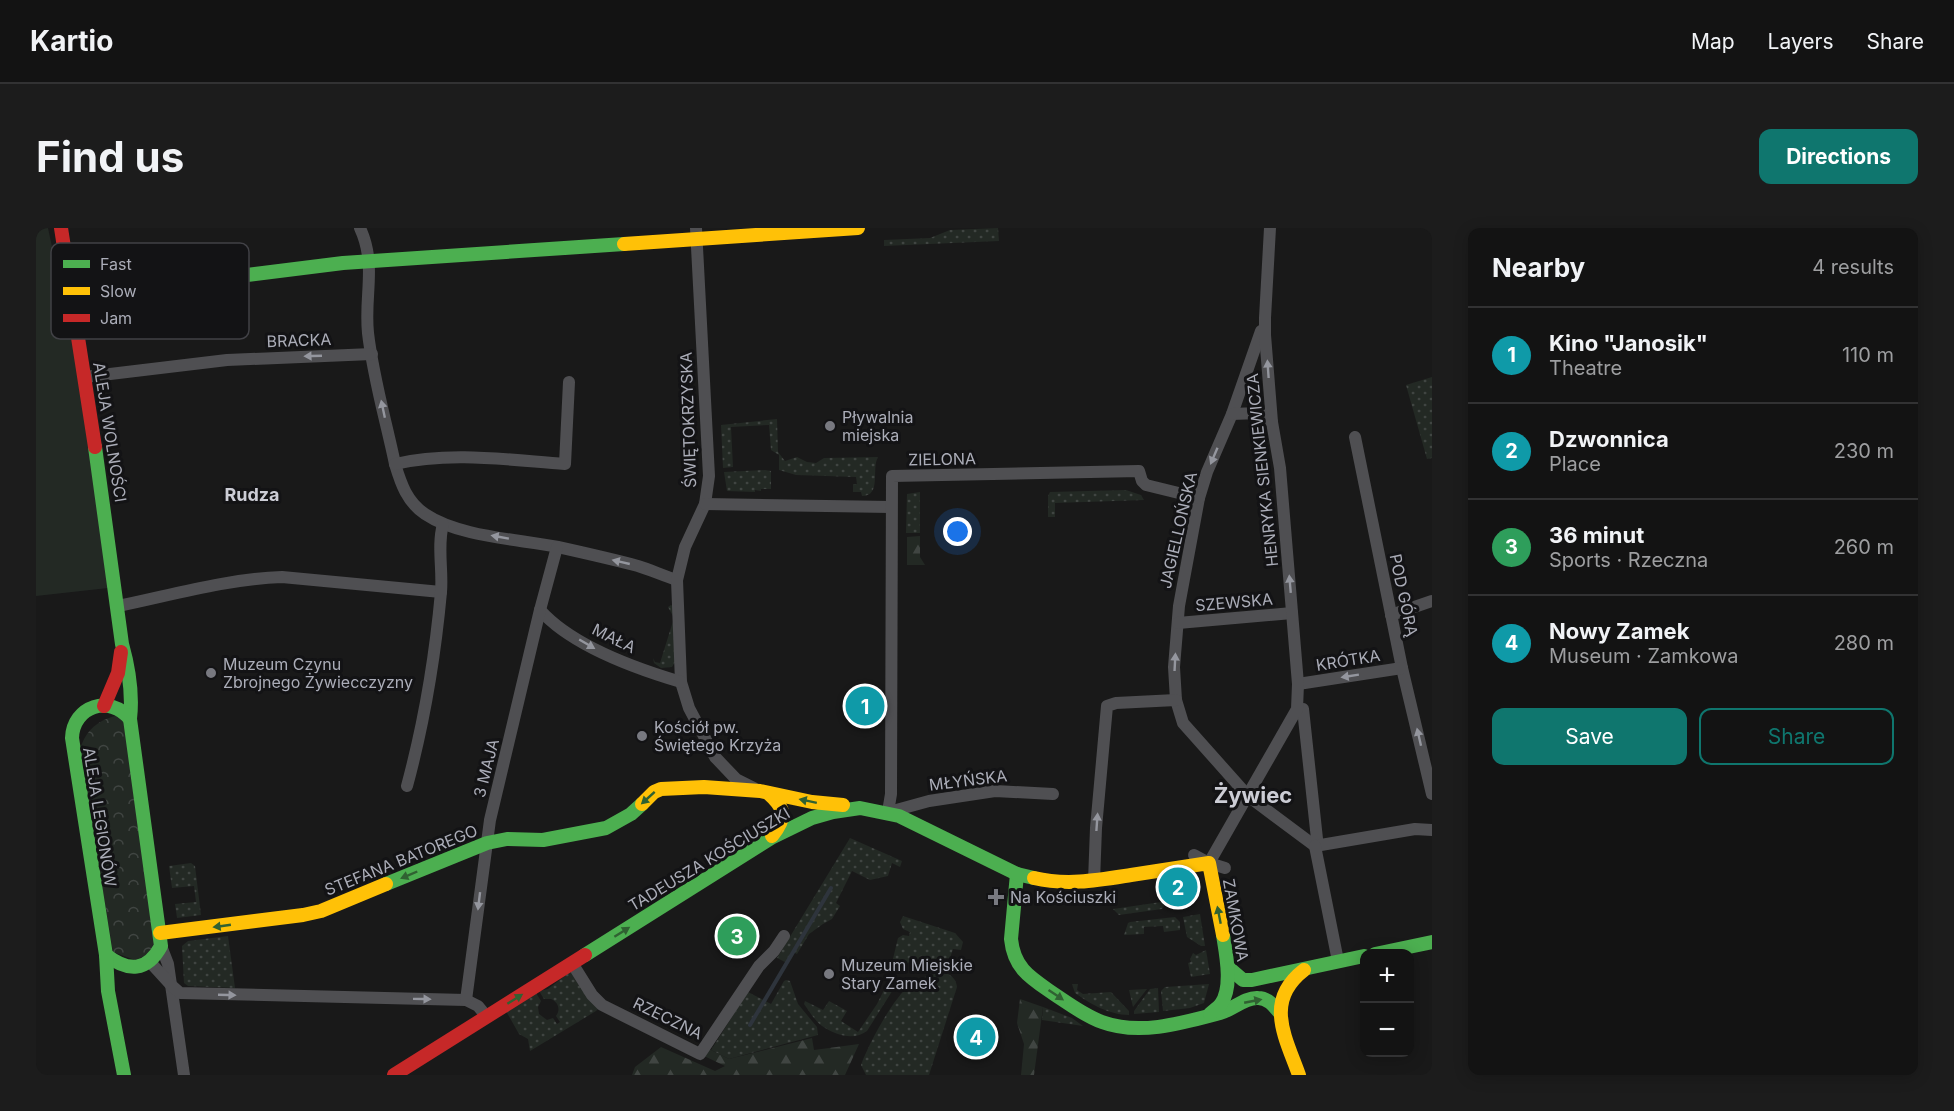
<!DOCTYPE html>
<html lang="en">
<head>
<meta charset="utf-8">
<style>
	:root { --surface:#131313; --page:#1c1c1c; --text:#f1f3f6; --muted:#9d9ea0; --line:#323233; --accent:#0f766e }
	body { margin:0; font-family:Inter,sans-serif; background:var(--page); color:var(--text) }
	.controls { position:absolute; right:18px; bottom:18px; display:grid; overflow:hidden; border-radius:12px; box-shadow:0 3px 15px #0003 }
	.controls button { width:54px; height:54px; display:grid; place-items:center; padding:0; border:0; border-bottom:2px solid var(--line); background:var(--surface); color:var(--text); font:30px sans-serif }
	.you { position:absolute; left:922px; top:304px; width:21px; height:21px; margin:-15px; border:4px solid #fff; border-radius:50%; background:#1a73e8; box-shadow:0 0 0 9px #1a73e833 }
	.badge { display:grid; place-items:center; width:39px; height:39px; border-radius:50%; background:var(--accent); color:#fff; font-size:20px; font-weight:700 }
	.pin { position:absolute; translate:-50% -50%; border:3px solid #fff; box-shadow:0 2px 6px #0006 }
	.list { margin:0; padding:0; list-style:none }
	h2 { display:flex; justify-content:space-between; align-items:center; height:78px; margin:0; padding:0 24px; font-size:26px }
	h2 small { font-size:20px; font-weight:400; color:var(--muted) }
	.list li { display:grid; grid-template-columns:39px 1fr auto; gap:18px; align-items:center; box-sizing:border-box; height:96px; padding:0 24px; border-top:2px solid var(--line) }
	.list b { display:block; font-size:22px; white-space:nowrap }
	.list p { margin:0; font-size:20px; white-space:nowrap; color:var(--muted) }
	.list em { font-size:20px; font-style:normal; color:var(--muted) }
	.actions { display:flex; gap:12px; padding:18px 24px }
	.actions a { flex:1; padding:14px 0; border:2px solid var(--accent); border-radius:12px; text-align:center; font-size:21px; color:var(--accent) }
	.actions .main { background:var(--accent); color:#fff }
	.map { position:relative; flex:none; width:1396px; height:847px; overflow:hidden; border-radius:12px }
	header { display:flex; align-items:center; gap:36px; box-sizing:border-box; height:84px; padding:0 30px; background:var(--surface); border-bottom:2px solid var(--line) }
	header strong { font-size:28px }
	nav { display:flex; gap:33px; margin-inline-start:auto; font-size:21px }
	.intro { display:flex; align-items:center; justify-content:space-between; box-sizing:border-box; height:144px; padding:0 36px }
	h1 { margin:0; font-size:42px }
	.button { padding:15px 27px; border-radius:12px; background:var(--accent); color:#fff; font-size:21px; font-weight:700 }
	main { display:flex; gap:36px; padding:0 36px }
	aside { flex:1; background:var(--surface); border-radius:12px; box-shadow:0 3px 15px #0003 }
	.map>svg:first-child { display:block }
	.grass { fill:url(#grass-dots) }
	.forest { fill:url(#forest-firs) }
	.park { fill:url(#park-crowns) }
	.garden { fill:#232924 }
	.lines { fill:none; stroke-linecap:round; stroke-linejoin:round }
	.stream { stroke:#2e343c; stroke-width:4 }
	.street { stroke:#4f4f52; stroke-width:12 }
	.fast { stroke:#4caf50; stroke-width:14 }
	.slow { stroke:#ffc107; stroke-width:14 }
	.jam { stroke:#c62828; stroke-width:14 }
	.oneway { fill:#94969e }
	.oneway2 { fill:#306132 }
	.poi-dot { fill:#787980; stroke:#131315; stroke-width:2 }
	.labels { text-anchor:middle; stroke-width:6; stroke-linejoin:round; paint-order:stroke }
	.street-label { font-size:16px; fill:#abadb8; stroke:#131315 }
	.poi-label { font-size:16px; fill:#abadb8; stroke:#131315; text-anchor:start }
	.neighbourhood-label { font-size:18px; font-weight:bold; fill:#cccdd5; stroke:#131315 }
	.district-label { font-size:22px; font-weight:bold; fill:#cccdd5; stroke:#131315 }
	.key { fill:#131315; stroke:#414146; stroke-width:1.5 }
	.key-label { font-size:16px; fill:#abadb8 }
</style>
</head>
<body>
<header>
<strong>Kartio</strong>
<nav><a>Map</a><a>Layers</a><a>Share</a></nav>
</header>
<div class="intro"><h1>Find us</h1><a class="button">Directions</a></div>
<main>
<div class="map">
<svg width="1396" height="847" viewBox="0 0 1396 847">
	<defs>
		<pattern id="grass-dots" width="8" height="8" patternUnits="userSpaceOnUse" patternTransform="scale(1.5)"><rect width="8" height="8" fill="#232924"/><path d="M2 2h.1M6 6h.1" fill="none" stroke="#404542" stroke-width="1.8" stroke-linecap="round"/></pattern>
		<pattern id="forest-firs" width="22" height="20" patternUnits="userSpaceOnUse" patternTransform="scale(1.5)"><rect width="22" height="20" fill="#232924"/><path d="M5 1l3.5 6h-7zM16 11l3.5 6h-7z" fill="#404542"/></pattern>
		<pattern id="park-crowns" width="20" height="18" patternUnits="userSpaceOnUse" patternTransform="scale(1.5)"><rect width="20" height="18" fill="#232924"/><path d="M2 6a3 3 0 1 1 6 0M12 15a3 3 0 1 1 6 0" fill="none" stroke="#404542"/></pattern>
	</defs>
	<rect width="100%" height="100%" fill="#191919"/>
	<!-- grass -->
	<g class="grass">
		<polygon points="962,0 963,13 848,18 848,12 894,10 914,2"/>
		<polygon points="1396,149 1396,230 1391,231 1370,157"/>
		<path d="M741 191 742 224 749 233 761 229 771 234 780 235 788 230 842 229C835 241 846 268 826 268L825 264H817V256H821L820 249 760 247 743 242V227L735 222 733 197 695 199 697 239 687 240 685 197Z"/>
		<polygon points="729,242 735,243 735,261 725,261 725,263 719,262 719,264 691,263 688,244"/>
		<polygon points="1090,262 1105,267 1108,272 1019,275 1019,289 1012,289 1012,268 1014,264"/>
		<polygon points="884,264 884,305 870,305 871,266"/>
		<polygon points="635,377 638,379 640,384 641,431 636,439 625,440 618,435 617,430 619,434 624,435 638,390 632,379"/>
		<polygon points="814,610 866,633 864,639 856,635 852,648 834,652 816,643 800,675 804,678 796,691 787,696 773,706 761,726 757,724 751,735 741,730"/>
		<polygon points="155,635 159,638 165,687 141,690 139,676 160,674 158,658 136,660 133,638"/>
		<polygon points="1132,673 1126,681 1083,687 1077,681"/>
		<polygon points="1164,686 1169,718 1165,718 1151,709 1147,689"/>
		<polygon points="867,688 919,705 927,714 925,722 917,721 914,730 875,732 866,741 855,739 862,710 867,707 873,708 874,704 867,701 864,694"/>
		<polygon points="1139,689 1144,694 1144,702 1128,704 1127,698 1108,699 1108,706 1088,707 1092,695 1094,694"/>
		<polygon points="192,708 199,760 152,758 148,755 146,718 152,713"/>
		<polygon points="1170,722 1174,746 1155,749 1152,735 1155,734 1154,731 1157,725 1160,727"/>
		<path d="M539 740 566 777 560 783 494 823 492 811 483 806 470 783 500 765 505 773 502 779 503 786 511 792 517 790 521 796 524 794 520 788C525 781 522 774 515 771H508L503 763 512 761Z"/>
		<path d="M909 744C916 748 920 751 921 759L893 847H830L825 837C832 817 857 770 874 757 885 749 896 746 909 744Z"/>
		<polygon points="750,752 754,753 762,776 781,799 782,807 693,831 675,822 712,764 735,776 748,753"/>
		<path d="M853 752 857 753 860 757 831 803C818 813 799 807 786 798 779 793 773 783 768 776L769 773 787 782 793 773 811 783 805 793 822 804 841 776Z"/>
		<path d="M1036 756H1042L1041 762 1047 766 1075 764 1093 783V787C1074 787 1054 776 1039 765Z"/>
		<polygon points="1173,756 1168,775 1154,780 1127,783 1125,763 1129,759"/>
		<polygon points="1122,760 1123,784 1098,786 1098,783 1114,761"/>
		<polygon points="1111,761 1097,779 1093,762"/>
		<polygon points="1007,779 1036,790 1047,798 1006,792"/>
	</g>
	<!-- forest -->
	<g class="forest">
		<polygon points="884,308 884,329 889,337 871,337 871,309"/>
		<polygon points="984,771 1007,779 998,847 985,847 988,816 981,795"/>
		<polygon points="776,810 778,822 823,816 809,847 596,847 599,839 625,819 679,843 689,838 664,826 669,819 693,831"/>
	</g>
	<!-- park -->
	<path class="park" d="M84 487 90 491 121 710 113 726 99 732 77 724 44 522C49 502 63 491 84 487Z"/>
	<!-- garden -->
	<polygon class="garden" points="0,0 12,0 41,135 72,360 0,368"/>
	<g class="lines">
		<!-- stream -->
		<polyline class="stream" points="714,797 795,660"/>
		<!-- street -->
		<g class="street">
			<path d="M324 0C341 37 328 67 332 105 337 149 350 193 359 236 365 256 371 274 389 286 423 309 482 311 522 319 549 325 576 331 602 338 615 342 628 348 641 352"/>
			<polyline points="660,0 673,248 669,276 649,319 641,352 645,454 653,480 679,529 700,551 718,560"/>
			<polyline points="1225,103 1196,186 1171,244 1163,270 1143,378 1138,439 1140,472 1147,495 1212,568 1279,618"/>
			<polyline points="49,149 191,132 336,126"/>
			<polyline points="1196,186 1223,185 1236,194"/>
			<polyline points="1319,209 1366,440 1396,566"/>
			<path d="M359 236C414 223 473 232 529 236L533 154"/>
			<polyline points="669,276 855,279"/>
			<path d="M82 378C136 367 190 351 246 349L405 364"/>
			<path d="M504 382C535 417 601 441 645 454"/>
			<polyline points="1355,387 1396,373"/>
			<polyline points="1142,395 1256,385"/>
			<polyline points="1262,456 1366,440"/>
			<polyline points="1267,481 1281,611"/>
			<path d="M371 558C388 495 399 430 405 364 407 342 401 318 407 296"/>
			<polyline points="852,584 855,566 856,248 1103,243 1106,253 1110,257 1163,270"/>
			<polyline points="853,584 893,573 959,563 1017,566"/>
			<polyline points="1279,618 1379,601 1396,602"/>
			<polyline points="1279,618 1302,733"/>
			<polyline points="1158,627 1173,635 1189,640"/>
			<polyline points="1173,635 1261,481 1262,456 1244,240 1236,194 1229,107 1229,90 1234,0"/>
			<polyline points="1058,653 1060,600 1071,478 1080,475 1140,472"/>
			<polyline points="125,718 132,736 148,847"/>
			<polyline points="114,734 135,757 144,765 430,772 442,778 451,789"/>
			<polyline points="536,735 556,767 566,777 664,826 723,738 738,723 748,708"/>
			<polyline points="430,772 454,592 504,382 521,319"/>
		</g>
		<!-- fast -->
		<g class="fast">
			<polyline points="34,69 307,35 588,16"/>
			<path d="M59 219 86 416C93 441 97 465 94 491L125 718C111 744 92 744 70 727"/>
			<path d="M981 646 975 711C978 741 995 750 1018 766 1033 776 1049 788 1066 794 1103 808 1147 795 1184 785 1196 782 1209 769 1222 770 1232 770 1238 778 1244 785"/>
			<polyline points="350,656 451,615 471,611 507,612 570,600 595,586 606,576"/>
			<polyline points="1339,726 1396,714"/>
			<polyline points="549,727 735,610 776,590 797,584 824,580 863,588 981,646 998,650"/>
			<polyline points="1193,740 1207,752 1216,752 1328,728"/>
			<path d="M1174 786C1177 783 1182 780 1185 776 1197 759 1190 726 1187 707"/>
			<path d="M88 847 72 763 70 727 36 510C37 478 74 466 94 491"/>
		</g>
		<!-- slow -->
		<g class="slow">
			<polyline points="588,16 822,0"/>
			<path d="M732 565C750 581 751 589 736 608"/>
			<polyline points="606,576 618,564 625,561 668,559 724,563 776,574 807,577"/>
			<path d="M998 650C1031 658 1063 652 1095 647 1121 643 1147 639 1173 635L1187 707"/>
			<polyline points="124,705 267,687 285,683 350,656"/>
			<path d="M1263 847C1249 808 1228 773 1268 742"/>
		</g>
		<!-- jam -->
		<g class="jam">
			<polyline points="25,0 59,219"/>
			<polyline points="68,478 82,445 85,424"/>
			<polyline points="358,847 549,727"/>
		</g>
	</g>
	<!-- one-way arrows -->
	<defs><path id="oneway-solid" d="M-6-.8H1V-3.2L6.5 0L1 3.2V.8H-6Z" transform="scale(1.5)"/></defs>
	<g class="oneway">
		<use href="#oneway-solid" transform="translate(277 128) rotate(178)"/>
		<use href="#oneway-solid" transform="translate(1232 141) rotate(-94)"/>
		<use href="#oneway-solid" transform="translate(347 181) rotate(-102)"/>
		<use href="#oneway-solid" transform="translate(1178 228) rotate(113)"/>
		<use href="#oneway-solid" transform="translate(464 309) rotate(-170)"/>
		<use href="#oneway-solid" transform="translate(585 334) rotate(-167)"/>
		<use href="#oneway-solid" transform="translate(1254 356) rotate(-95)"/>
		<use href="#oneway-solid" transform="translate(551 416) rotate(30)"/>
		<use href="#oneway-solid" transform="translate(1139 434) rotate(-87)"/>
		<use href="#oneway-solid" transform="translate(1314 448) rotate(171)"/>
		<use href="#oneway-solid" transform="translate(1383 509) rotate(-103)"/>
		<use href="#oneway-solid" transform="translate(1061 594) rotate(-86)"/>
		<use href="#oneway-solid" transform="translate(443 673) rotate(97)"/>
		<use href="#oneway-solid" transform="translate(191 767) rotate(2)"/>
		<use href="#oneway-solid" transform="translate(386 771) rotate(1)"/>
	</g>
	<g class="oneway2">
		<use href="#oneway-solid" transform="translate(612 570) rotate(138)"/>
		<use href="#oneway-solid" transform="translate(772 573) rotate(-168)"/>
		<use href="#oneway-solid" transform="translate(373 647) rotate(157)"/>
		<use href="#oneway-solid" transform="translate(1183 687) rotate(-101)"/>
		<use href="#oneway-solid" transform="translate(186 698) rotate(172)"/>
		<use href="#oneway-solid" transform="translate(586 704) rotate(-32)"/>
		<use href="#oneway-solid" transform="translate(1020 767) rotate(34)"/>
		<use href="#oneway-solid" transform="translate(479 771) rotate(-32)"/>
		<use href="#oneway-solid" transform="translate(1217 773) rotate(-11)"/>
	</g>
	<!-- markers -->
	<g class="poi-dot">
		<circle cx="794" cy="198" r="6"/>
		<circle cx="175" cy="445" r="6"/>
		<circle cx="606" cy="508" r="6"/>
		<path d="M957 660h6v6h6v6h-6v6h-6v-6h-6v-6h6z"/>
		<circle cx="793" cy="746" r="6"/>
	</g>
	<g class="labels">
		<!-- street labels -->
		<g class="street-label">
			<text transform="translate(263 112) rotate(-2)" y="6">BRACKA</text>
			<text transform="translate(652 192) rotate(-92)" y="6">ŚWIĘTOKRZYSKA</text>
			<text transform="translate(74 204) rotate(81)" y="6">ALEJA WOLNOŚCI</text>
			<text transform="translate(906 231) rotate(-1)" y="6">ZIELONA</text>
			<text transform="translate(1226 242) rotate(-96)" y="6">HENRYKA SIENKIEWICZA</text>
			<text transform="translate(1142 302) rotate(-77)" y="6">JAGIELLOŃSKA</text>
			<text transform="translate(1368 367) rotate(78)" y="6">POD GÓRĄ</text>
			<text transform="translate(1198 374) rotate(-5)" y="6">SZEWSKA</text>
			<text transform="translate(578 410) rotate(26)" y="6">MAŁA</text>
			<text transform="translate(1312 432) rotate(-9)" y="6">KRÓTKA</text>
			<text transform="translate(450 540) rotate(-76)" y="6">3 MAJA</text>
			<text transform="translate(932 552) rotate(-7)" y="6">MŁYŃSKA</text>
			<text transform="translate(64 589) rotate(81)" y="6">ALEJA LEGIONÓW</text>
			<text transform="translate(673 631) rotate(-31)" y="6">TADEUSZA KOŚCIUSZKI</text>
			<text transform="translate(365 632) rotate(-22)" y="6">STEFANA BATOREGO</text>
			<text transform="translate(1200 692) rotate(80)" y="6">ZAMKOWA</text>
			<text transform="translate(632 790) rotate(26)" y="6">RZECZNA</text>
		</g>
		<!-- poi labels -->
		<g class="poi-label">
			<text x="806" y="195">Pływalnia<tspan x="806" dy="18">miejska</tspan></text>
			<text x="187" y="442">Muzeum Czynu<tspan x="187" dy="18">Zbrojnego Żywiecczyzny</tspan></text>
			<text x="618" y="505">Kościół pw.<tspan x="618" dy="18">Świętego Krzyża</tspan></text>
			<text x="974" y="675">Na Kościuszki</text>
			<text x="805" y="743">Muzeum Miejskie<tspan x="805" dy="18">Stary Zamek</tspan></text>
		</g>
		<!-- neighbourhood labels -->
		<g class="neighbourhood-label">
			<text x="216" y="273">Rudza</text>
		</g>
		<!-- district labels -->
		<g class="district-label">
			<text x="1217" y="575">Żywiec</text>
		</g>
	</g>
	<!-- legend -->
	<rect x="15" y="15" width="198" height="96" rx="9" class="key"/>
	<rect x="27" y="32" width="27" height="8" fill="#4caf50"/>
	<rect x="27" y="59" width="27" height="8" fill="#ffc107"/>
	<rect x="27" y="86" width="27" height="8" fill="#c62828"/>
	<g class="key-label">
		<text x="64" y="42">Fast</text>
		<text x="64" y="69">Slow</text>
		<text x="64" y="96">Jam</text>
	</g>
</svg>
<div class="controls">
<button>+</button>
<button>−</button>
</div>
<div class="you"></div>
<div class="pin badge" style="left:829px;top:478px;background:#0f9aa8">1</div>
<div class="pin badge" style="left:1142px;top:659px;background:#0f9aa8">2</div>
<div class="pin badge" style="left:701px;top:708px;background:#2e9e5b">3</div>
<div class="pin badge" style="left:940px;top:809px;background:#0f9aa8">4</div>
</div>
<aside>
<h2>Nearby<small>4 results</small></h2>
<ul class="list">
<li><span class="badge" style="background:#0f9aa8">1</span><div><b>Kino &quot;Janosik&quot;</b><p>Theatre</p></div><em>110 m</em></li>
<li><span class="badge" style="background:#0f9aa8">2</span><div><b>Dzwonnica</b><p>Place</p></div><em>230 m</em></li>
<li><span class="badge" style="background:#2e9e5b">3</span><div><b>36 minut</b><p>Sports · Rzeczna</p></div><em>260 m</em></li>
<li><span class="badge" style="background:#0f9aa8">4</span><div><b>Nowy Zamek</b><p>Museum · Zamkowa</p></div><em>280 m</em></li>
</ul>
<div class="actions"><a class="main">Save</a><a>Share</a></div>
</aside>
</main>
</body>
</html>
